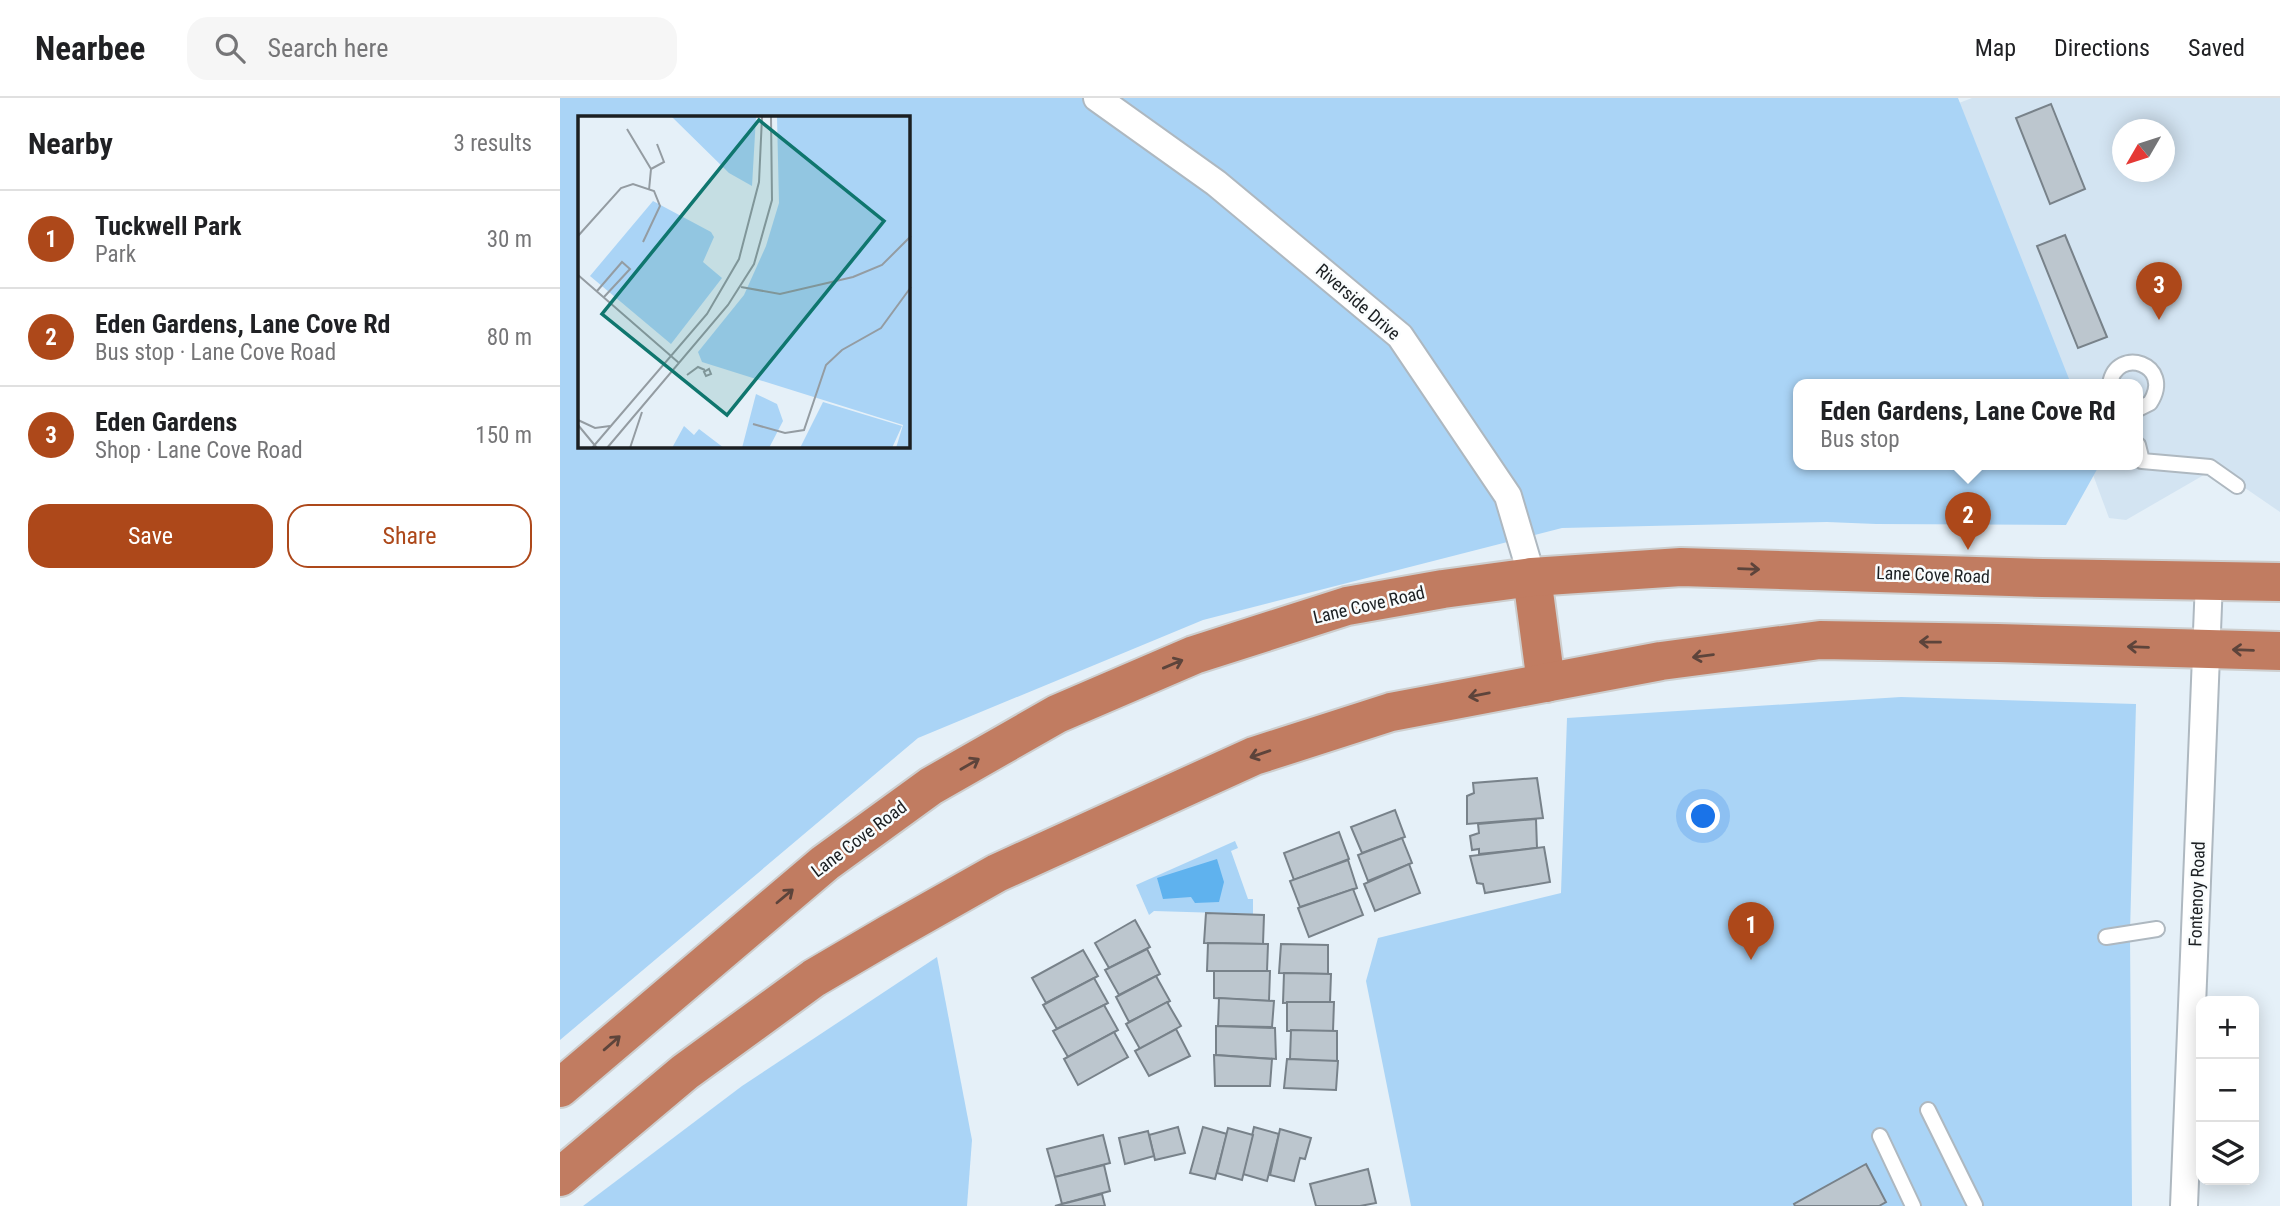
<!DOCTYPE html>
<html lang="en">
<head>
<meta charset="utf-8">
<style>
	:root { --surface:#fff; --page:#f6f6f6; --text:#202124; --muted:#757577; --line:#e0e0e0; --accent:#ad481a }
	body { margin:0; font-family:"Roboto Condensed",sans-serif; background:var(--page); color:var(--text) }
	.controls { position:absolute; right:21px; bottom:21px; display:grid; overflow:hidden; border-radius:14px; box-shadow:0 4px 18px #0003 }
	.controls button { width:63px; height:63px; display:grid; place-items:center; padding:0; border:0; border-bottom:2px solid var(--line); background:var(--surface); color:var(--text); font:35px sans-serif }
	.compass { position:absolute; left:1552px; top:21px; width:63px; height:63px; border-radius:50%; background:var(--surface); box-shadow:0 4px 18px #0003; rotate:231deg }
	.you { position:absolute; left:1144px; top:719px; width:24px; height:24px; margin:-18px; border:5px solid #fff; border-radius:50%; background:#1a73e8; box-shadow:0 0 0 10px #1a73e833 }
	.badge { display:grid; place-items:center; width:46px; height:46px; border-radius:50%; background:var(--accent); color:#fff; font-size:23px; font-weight:700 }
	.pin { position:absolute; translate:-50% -58px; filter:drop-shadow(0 2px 4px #0008) }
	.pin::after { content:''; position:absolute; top:37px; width:24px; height:21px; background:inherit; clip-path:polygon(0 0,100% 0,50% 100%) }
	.popup { position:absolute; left:1233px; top:281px; width:350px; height:91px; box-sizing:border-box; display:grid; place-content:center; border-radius:14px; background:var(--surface); filter:drop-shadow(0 2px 5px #0005); font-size:23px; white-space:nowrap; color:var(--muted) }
	.popup b { font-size:26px; color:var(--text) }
	.popup::after { content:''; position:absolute; left:50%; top:100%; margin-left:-14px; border:14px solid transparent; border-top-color:var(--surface) }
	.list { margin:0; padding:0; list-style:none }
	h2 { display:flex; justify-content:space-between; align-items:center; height:91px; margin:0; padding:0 28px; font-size:30px }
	h2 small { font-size:23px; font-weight:400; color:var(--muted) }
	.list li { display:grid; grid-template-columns:46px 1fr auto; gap:21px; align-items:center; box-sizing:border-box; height:98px; padding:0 28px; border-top:2px solid var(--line) }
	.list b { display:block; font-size:26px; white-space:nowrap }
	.list p { margin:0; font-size:23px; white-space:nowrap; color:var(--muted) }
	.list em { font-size:23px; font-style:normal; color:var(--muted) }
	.actions { display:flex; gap:14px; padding:21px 28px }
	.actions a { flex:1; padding:16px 0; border:2px solid var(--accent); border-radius:21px; text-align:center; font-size:24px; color:var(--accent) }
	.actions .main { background:var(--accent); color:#fff }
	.icon { flex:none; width:38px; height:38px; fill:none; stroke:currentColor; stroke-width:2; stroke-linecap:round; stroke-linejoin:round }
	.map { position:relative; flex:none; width:1720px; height:1108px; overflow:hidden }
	header { display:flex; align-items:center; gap:42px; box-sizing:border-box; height:98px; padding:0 35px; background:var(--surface); border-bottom:2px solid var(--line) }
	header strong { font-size:33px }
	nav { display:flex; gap:38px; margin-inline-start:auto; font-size:24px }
	.search { width:490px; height:63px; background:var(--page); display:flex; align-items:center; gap:18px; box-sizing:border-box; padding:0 24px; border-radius:21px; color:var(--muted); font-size:26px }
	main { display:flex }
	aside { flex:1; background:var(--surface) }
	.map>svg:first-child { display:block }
	.built { fill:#d3e4f2; fill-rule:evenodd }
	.green { fill:#aad4f6; fill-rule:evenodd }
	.water { fill:#5fb2ee }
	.building { fill:#bcc6ce; stroke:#78828a; stroke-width:2 }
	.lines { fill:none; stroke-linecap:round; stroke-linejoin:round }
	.lane-casing { stroke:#aeb8c0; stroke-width:18 }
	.street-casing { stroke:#aeb8c0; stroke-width:30 }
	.highway-casing { stroke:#cdcece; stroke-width:42 }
	.lane { stroke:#fff; stroke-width:14 }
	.street { stroke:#fff; stroke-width:26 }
	.highway { stroke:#c17c61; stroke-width:38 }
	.oneway { stroke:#5d443b }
	.labels { text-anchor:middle; stroke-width:5; stroke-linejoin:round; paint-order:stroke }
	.street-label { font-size:18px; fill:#1b1f22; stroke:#f9fcfd }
	.inset-road { fill:none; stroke:#949ca2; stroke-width:2 }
	.view { fill:#0f766e; fill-opacity:0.15; stroke:#0f766e; stroke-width:3.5 }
	.inset-edge { fill:none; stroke:#1b1f22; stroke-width:3.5 }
</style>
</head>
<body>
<header>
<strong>Nearbee</strong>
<div class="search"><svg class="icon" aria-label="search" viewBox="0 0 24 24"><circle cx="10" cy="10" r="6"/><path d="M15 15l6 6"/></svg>Search here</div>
<nav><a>Map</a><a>Directions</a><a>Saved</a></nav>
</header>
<main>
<aside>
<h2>Nearby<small>3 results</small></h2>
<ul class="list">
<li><span class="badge">1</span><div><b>Tuckwell Park</b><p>Park</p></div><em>30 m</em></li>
<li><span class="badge">2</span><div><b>Eden Gardens, Lane Cove Rd</b><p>Bus stop · Lane Cove Road</p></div><em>80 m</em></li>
<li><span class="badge">3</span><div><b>Eden Gardens</b><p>Shop · Lane Cove Road</p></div><em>150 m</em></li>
</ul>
<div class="actions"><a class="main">Save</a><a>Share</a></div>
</aside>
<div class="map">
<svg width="1720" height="1108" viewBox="0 0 1720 1108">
	<rect width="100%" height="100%" fill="#e5f0f8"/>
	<!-- built -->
	<path class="built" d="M1412 0H1720V414L1656 370 1566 422 1549 420 1529 366H1578V286H1500L1399 5ZM1562 32H1604V74H1562Z"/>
	<!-- green -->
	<g class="green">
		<path d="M0 0H1398L1511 286H1238V366H1540L1506 427 1316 426 1267 424 1002 430 643 522 358 640 0 942ZM19 19H348V348H19Z"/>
		<polygon points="1341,599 1576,606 1570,835 1572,1108 851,1108 806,883 818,840 1001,795 1007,620"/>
		<polygon points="675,743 678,750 671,753 688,801 693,801 693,816 594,813 589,817 576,787"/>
		<polygon points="377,859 412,1042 407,1108 23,1108 182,988"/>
	</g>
	<!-- water -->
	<polygon class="water" points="657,761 664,784 659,804 635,805 631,799 603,801 597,780"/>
	<!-- building -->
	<g class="building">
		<polygon points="1491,6 1525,91 1490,106 1456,20"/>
		<polygon points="1505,137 1547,239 1518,250 1477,148"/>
		<polygon points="977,680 983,720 907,726 907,698 914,695 913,685"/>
		<polygon points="835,712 845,739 802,755 791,729"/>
		<polygon points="976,721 977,750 919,756 919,751 912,752 910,738 919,735 918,726"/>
		<polygon points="779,734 789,761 734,782 724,755"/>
		<polygon points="842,740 852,765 808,783 798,757"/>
		<polygon points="984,749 990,784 925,795 923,786 917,785 910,758"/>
		<polygon points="788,762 797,790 740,809 730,783"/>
		<polygon points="849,766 860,795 815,813 804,786"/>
		<polygon points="793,791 803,817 749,839 738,810"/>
		<polygon points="646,815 704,817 703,846 644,845"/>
		<polygon points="575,822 590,849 549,870 535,845"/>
		<polygon points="648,845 708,846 707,873 647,873"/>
		<polygon points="721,846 768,847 768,876 719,875"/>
		<polygon points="587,851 600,876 559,897 545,872"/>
		<polygon points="523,852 538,878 486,905 472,880"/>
		<polygon points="654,873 710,873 709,903 654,900"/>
		<polygon points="724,875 771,876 770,904 723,905"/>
		<polygon points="596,878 610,903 569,924 556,899"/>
		<polygon points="534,880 548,905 497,931 483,907"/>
		<polygon points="659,900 714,903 712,929 658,928"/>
		<polygon points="607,904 621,928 580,951 566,926"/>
		<polygon points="727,904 774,904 773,933 727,933"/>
		<polygon points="544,907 558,932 508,959 493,933"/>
		<polygon points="656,928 715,930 716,961 656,957"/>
		<polygon points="616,931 630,958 589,978 575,953"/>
		<polygon points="731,932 777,933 777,964 730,961"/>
		<polygon points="554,934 568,959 518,987 504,961"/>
		<polygon points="654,957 712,961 710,988 655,988"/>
		<polygon points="727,961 778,963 776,992 724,990"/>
		<polygon points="618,1029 625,1055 595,1062 589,1037"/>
		<polygon points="643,1029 667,1036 655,1081 630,1075"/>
		<polygon points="694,1029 719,1036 707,1083 683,1076"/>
		<polygon points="668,1030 693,1037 682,1082 657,1075"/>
		<polygon points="720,1031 751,1040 745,1061 740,1060 734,1083 710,1077"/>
		<polygon points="588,1033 594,1058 565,1066 559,1040"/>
		<polygon points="543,1037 550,1065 495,1079 487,1051"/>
		<polygon points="1306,1066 1326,1104 1319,1108 1235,1108 1234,1106"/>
		<polygon points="544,1067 550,1093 502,1106 495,1079"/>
		<polygon points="808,1071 816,1105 800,1108 756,1108 750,1086"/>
		<polygon points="542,1096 545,1108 495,1108 502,1106"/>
	</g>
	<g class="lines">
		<!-- lane casing -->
		<g class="lane-casing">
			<g id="lane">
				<path d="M1550 286C1556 247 1615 266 1590 305L1578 311"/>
				<polyline points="1578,347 1582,363 1650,369 1677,388"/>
				<polyline points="1546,839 1597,831"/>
				<polyline points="1368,1012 1415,1107"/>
				<polyline points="1320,1038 1353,1108"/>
			</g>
		</g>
		<!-- street casing -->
		<g class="street-casing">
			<g id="street">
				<polyline points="537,0 656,85 840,238 948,398 972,479"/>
				<polyline points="1624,1108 1649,483"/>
			</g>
		</g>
		<!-- highway casing -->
		<g class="highway-casing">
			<g id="highway">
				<polyline points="972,479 986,585"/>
				<polyline points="0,990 265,765 371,688 497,616 634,557 787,508 883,491 972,479 1121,469 1483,480 1720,484"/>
				<polyline points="0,1079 125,974 254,880 329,836 437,775 694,658 831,614 1101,563 1260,542 1438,545 1720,553"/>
			</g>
		</g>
		<!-- lane -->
		<use href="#lane" class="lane"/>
		<!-- street -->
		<use href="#street" class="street"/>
		<!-- highway -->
		<use href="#highway" class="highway"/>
	</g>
	<!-- one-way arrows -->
	<defs><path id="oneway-shaft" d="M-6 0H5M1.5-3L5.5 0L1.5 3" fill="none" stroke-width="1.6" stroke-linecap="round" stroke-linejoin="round" transform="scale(1.75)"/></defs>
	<g class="oneway">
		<use href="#oneway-shaft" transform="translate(1189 471) rotate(2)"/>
		<use href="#oneway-shaft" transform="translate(1370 544) rotate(-179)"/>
		<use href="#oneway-shaft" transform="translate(1578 549) rotate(-178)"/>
		<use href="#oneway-shaft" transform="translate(1683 552) rotate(-178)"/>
		<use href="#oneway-shaft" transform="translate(1143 558) rotate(173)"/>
		<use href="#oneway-shaft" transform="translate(613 566) rotate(-23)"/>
		<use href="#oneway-shaft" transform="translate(919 597) rotate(169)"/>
		<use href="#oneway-shaft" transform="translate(700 656) rotate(161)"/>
		<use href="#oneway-shaft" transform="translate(410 666) rotate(-30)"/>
		<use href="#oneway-shaft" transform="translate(225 798) rotate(-40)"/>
		<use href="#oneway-shaft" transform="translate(52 945) rotate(-41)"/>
	</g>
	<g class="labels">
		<!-- street labels -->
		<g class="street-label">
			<text transform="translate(798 204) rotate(41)" y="6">Riverside Drive</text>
			<text transform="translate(1373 477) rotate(2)" y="6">Lane Cove Road</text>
			<text transform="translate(809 507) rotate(-13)" y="6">Lane Cove Road</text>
			<text transform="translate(299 741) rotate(-37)" y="6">Lane Cove Road</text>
			<text transform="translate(1637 796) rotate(-88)" y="6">Fontenoy Road</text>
		</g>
	</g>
	<!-- overview -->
	<g transform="translate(18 18)">
		<rect width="332" height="332" fill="#e5f0f8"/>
		<path d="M94 1H178L174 70 151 57ZM199 1H332V332H318L325 309 124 246 120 236 166 179 188 130 201 87ZM75 85 133 116 136 121 125 146 144 162 93 228 12 160ZM178 278 199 288 205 305 191 332H164ZM245 286 324 310 314 332H222ZM106 310 116 319 121 313 146 332H94Z" fill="#aad4f6"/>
		<path class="inset-road" d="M49 13 73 53 71 74M73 53 86 46 79 28M0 120 43 72 55 68 76 75 82 90 65 126M0 159 101 247M163 171 202 178 275 161 304 149 333 120M19 175 44 146 52 153 26 181M131 253 133 258 128 260 126 256ZM109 259 120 251 127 254M0 304 17 312 32 310M175 308 207 317 226 314 248 249 264 234 303 212 333 171M0 309 19 332M14 332 129 198 161 143 181 66 184 1M29 332 150 189 176 148 194 84 193 1M52 332 64 296"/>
		<path class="view" d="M181 4 306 105 149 299 24 198Z"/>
		<rect width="332" height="332" class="inset-edge"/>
	</g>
</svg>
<div class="controls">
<button>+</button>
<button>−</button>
<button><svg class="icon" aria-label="layers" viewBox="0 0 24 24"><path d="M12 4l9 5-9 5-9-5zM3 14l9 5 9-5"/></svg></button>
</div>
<svg class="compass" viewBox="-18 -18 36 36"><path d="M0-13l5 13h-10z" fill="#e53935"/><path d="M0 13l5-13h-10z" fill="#757577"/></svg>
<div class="you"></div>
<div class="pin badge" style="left:1191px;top:862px">1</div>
<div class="pin badge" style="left:1408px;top:452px">2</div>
<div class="popup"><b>Eden Gardens, Lane Cove Rd</b>Bus stop</div>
<div class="pin badge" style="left:1599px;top:222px">3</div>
</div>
</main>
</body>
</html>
